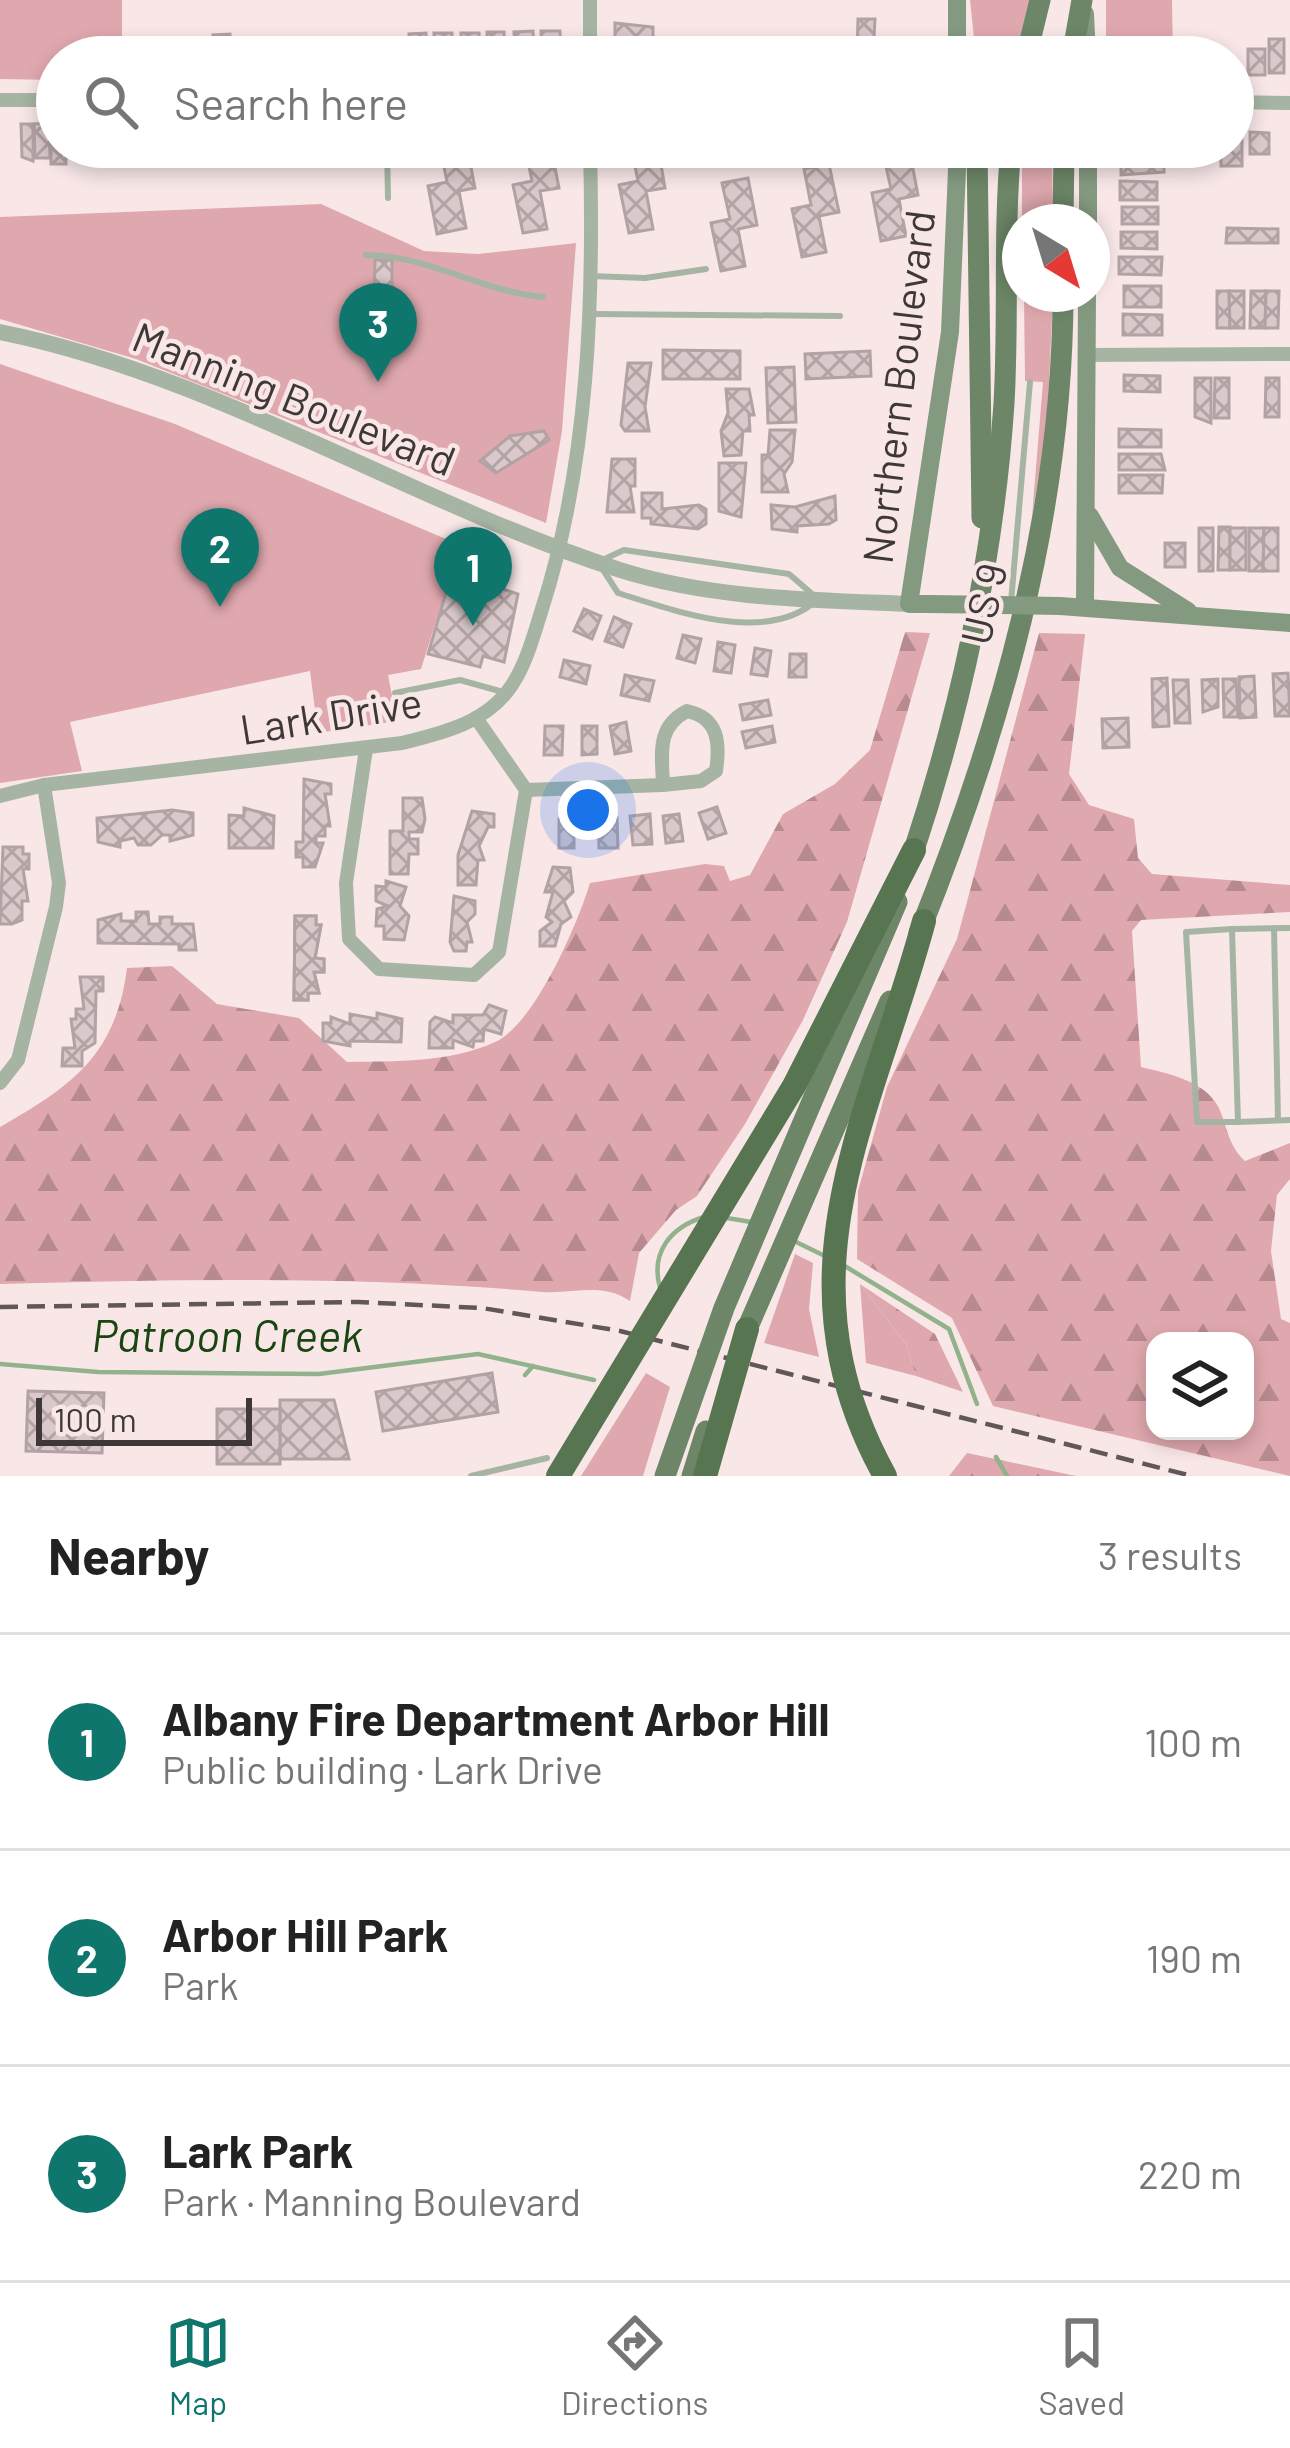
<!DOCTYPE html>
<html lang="en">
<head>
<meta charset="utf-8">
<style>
	:root { --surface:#fff; --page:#f6f6f6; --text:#222; --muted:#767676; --line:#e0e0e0; --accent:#0f766e }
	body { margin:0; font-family:Barlow,sans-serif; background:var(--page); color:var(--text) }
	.controls { position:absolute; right:36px; bottom:36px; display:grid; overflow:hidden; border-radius:24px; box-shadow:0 6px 18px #0003 }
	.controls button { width:108px; height:108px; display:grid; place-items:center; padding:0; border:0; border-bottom:3px solid var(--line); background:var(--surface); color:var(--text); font:60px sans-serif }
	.compass { position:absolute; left:1002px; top:204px; width:108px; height:108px; border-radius:50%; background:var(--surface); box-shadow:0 6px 18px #0003; rotate:142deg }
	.scale { position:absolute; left:36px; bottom:30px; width:216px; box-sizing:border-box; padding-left:12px; border:6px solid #3f3839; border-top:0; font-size:33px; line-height:42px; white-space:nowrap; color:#3f3839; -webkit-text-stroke:9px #f9e7e8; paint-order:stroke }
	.you { position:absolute; left:588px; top:810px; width:42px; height:42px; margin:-30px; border:9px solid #fff; border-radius:50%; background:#1a73e8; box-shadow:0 0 0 18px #1a73e833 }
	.badge { display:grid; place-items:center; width:78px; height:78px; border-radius:50%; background:var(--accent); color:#fff; font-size:39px; font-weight:700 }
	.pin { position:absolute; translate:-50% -99px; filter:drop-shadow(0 3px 6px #0008) }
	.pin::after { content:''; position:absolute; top:63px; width:42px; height:36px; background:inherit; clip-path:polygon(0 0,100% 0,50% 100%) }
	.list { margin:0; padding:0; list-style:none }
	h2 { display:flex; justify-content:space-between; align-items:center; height:156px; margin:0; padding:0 48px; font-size:51px }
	h2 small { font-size:39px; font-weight:400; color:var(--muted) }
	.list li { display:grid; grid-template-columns:78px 1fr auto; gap:36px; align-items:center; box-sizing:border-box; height:216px; padding:0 48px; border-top:3px solid var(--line) }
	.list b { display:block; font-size:45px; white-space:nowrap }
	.list p { margin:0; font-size:39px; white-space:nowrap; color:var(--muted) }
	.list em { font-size:39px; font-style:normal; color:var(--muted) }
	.icon { flex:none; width:66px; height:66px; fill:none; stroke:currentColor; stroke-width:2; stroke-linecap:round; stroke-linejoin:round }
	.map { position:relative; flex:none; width:1290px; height:1476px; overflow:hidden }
	.search { position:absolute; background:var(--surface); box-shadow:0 6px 18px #0003; left:36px; right:36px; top:36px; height:132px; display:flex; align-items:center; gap:30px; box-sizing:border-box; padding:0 42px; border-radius:66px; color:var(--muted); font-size:45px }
	.sheet { height:804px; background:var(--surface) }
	nav { display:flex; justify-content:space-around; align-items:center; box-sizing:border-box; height:168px; border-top:3px solid var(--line); background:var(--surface); font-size:33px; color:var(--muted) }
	nav a { display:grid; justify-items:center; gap:6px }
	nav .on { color:var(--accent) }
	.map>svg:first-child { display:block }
	.green { fill:#dfa8ae }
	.forest { fill:url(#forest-firs); fill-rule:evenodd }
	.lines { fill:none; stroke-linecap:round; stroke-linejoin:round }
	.stream { stroke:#91b28b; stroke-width:4.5 }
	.building { fill:url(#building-cross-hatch); stroke:#b3a2a3; stroke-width:3 }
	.service { stroke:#a6b5a3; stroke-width:6 }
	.minor { stroke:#a6b5a3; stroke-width:14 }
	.tertiary { stroke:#a6b5a3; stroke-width:16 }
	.secondary { stroke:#849a80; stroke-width:18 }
	.primary { stroke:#6c8667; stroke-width:21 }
	.rail { stroke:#605758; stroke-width:4.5; stroke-dasharray:18 9; stroke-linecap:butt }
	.secondary-bridge { stroke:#849a80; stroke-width:18 }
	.primary-bridge { stroke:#6c8667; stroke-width:21 }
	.motorway-bridge { stroke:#577551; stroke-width:24 }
	.labels { text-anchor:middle; stroke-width:9; stroke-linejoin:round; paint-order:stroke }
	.street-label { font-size:42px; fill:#3f3839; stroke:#f9e7e8 }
	.water-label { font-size:45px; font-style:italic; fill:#184510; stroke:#f9e7e8 }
</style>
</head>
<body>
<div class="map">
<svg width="1290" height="1476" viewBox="0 0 1290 1476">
	<defs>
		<pattern id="forest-firs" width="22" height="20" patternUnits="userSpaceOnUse" patternTransform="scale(3)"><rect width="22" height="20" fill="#dfa8ae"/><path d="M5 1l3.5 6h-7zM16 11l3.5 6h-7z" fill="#b68a8f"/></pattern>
		<pattern id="building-cross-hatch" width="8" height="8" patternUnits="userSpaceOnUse" patternTransform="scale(3)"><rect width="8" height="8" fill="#dac8ca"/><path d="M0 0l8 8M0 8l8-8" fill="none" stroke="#b2a3a5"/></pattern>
	</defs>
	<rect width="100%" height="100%" fill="#f9e7e8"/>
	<!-- green -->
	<g class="green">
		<polygon points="0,0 122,0 122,57 57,57 57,80 0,79"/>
		<polygon points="970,0 1032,0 1016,57 976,57"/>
		<polygon points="1106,0 1172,0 1173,57 1106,57"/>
		<polygon points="1022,147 1052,147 1053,222 1022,222"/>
		<polygon points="321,204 424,251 478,254 576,243 562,431 546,523 136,359 0,319 0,217"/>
		<polygon points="1024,294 1053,294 1047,429 1032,516 1043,382 1025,381"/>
		<polygon points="0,364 175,424 460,545 421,669 388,675 397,721 318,733 310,671 70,722 82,771 0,783"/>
		<polygon points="795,1254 813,1263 809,1309 819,1357 764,1343"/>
		<polygon points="860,1284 906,1344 916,1376 866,1363"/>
		<polygon points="646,1373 670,1387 643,1476 581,1476"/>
	</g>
	<!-- forest -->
	<g class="forest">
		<path d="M905 632 930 633 847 922 803 1020 745 1124 697 1196 676 1210 639 1253 630 1301C601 1282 576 1294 542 1292 361 1276 182 1279 0 1284V1127C72 1086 116 1055 127 968L172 966 217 1004 299 1018 347 1062C395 1061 450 1063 495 1042 535 1024 578 923 590 883L705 864 724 866 730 881 750 875 783 814 835 784 870 750Z"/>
		<path d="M1039 633 1085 634 1069 774 1089 805 1134 819 1138 858 1152 874 1290 885V912L1141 920 1132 931 1141 1067C1167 1073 1206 1081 1219 1108 1228 1129 1228 1145 1245 1161L1290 1143V1179L1277 1195 1271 1251 1281 1319 1290 1323V1476L993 1406 952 1318 857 1259 858 1191 887 1087 957 939ZM1155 1341H1245V1431H1155Z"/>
		<polygon points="860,1284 935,1334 963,1392 916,1376 906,1344"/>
		<polygon points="967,1453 1076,1476 949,1476"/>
	</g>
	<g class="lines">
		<!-- stream -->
		<g class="stream">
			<polyline points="727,1218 751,1222"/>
			<polyline points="794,1241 827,1257"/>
			<polyline points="843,1265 949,1329 977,1404"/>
			<path d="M660 1288C650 1252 671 1227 704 1217"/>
			<polyline points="0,1364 98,1372 319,1374 478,1354 594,1380"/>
			<polyline points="525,1375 533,1366"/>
			<polyline points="996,1457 1007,1476"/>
		</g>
	</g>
	<!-- building -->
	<g class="building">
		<polygon points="858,19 875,19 873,57 857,57"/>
		<polygon points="615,23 653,27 653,40 615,40"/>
		<polygon points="533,31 534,57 515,57 514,32"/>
		<polygon points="541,31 560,31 561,57 542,57"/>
		<polygon points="487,32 504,32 505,57 488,57"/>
		<polygon points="426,33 427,57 410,57 409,34"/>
		<polygon points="434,33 452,33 452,57 435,57"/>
		<polygon points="461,33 479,33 480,57 462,57"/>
		<polygon points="230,34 231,57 214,57 213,35"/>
		<rect x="1269" y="39" width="15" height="34"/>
		<rect x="1248" y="49" width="17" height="26"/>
		<polygon points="49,123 50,158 35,158 34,124"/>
		<polygon points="51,123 57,123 57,147 66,147 66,164 51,164"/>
		<polygon points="21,124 33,124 33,161 22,157"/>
		<polygon points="1250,132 1269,133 1269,154 1250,154"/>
		<polygon points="1233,135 1242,135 1242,166 1221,166 1221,147 1233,147"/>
		<polygon points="440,147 467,147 475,188 459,191 466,228 437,234 428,186 447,182"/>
		<polygon points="525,147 551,147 559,188 540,191 547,229 523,233 513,185 532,181"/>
		<polygon points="631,147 658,147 665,188 646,191 653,229 629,233 619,185 638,181"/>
		<polygon points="909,148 918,195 899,199 906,236 881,241 872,193 891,189 883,153"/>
		<polygon points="1121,157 1158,157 1164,161 1164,172 1121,175"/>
		<polygon points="829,164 839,212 819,216 826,252 802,257 792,209 811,205 804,169"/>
		<polygon points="748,178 757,225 738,229 745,266 721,271 711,223 730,219 722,183"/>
		<polygon points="1120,181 1157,182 1157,200 1120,200"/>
		<rect x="1122" y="207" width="36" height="17"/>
		<polygon points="1227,228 1278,229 1278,243 1226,243"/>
		<polygon points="1121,232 1157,232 1157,249 1121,248"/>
		<polygon points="1119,257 1162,257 1161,275 1119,274"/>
		<polygon points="375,260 392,260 392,295 374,295"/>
		<rect x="1124" y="286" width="37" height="21"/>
		<polygon points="1217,291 1229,291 1230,328 1217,328"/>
		<polygon points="1229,291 1244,291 1244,328 1230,328"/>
		<polygon points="1251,291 1266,291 1265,328 1250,328"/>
		<polygon points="1266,291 1279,291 1278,328 1265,328"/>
		<polygon points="1123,314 1162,315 1162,335 1123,335"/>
		<polygon points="663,350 740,351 740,379 663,379"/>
		<polygon points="870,351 871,376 806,379 805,354"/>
		<polygon points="628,363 651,363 645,407 649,431 625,431 621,425"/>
		<polygon points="794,367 796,422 768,423 766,368"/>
		<polygon points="1124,375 1160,376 1160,392 1124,391"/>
		<polygon points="1195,378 1211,378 1211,423 1195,417"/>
		<polygon points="1215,378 1229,378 1229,418 1214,418"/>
		<polygon points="1266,378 1279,378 1279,417 1265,417"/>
		<polygon points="726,389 749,389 754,415 749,415 750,431 743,431 741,455 724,456 721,431 728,413"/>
		<polygon points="1119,429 1161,430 1161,447 1119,447"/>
		<polygon points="770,430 795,430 792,462 784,474 788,492 762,492 762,455 768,455"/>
		<polygon points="544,431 549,440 496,473 480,461 510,436"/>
		<polygon points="1119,454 1161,454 1165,470 1119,470"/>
		<polygon points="612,459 635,459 635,486 630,486 634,512 607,512"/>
		<polygon points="719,463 746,463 741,517 719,511"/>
		<polygon points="1119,475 1163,475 1162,493 1119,493"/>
		<polygon points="642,493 662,493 662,509 699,505 706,509 706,524 698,529 651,524 651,518 642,518"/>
		<polygon points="835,496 836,520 829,524 797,526 797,532 772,529 771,505 795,507"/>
		<polygon points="1219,527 1230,527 1230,570 1218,570"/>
		<rect x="1199" y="528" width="14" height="43"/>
		<rect x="1230" y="528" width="16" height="42"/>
		<polygon points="1249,528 1264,528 1263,571 1249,571"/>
		<polygon points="1264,528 1278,528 1278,571 1263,571"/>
		<rect x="1165" y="543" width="20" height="24"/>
		<polygon points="452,572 518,594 504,662 483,656 480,667 428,654"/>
		<polygon points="584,609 601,616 592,639 574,631"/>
		<polygon points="614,617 631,624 623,647 605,641"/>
		<polygon points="683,635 701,639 695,663 677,658"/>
		<polygon points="718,642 735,645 731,673 714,671"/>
		<polygon points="755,648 771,651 767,676 751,674"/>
		<polygon points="790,654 806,654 806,677 789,677"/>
		<polygon points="564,660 590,666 586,684 560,677"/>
		<polygon points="1288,673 1290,716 1275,716 1273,674"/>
		<polygon points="625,675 654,681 649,701 621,695"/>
		<polygon points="1254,676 1256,717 1240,718 1239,677"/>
		<polygon points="1167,678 1169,726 1153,727 1152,679"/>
		<polygon points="1218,679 1218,707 1203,712 1202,680"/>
		<polygon points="1223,679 1236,679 1238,717 1224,717"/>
		<polygon points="1173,680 1188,680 1190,723 1175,723"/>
		<polygon points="768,700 771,715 743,720 740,705"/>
		<polygon points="1128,718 1129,747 1103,748 1102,719"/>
		<polygon points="626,722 631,751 615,754 610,726"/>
		<polygon points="545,726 563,726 562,755 544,755"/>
		<polygon points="582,726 597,726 597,754 582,755"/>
		<polygon points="772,726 775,742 746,748 742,732"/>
		<polygon points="304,779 331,784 331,794 325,794 330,826 325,826 325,836 316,836 316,843 323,843 315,867 303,867 303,857 296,857 296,842 303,842"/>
		<polygon points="403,798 422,798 425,819 422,832 409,832 409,839 418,839 418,854 409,854 408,874 390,874 390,831 403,831"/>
		<polygon points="717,807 726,833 708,839 699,813"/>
		<polygon points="244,808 274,816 273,848 229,848 229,815 244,816"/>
		<polygon points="172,810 193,813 193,835 170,841 170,835 162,835 151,845 138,845 134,838 120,841 120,847 98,842 97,818"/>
		<polygon points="472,811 494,814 494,827 488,827 479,846 484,860 478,860 476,885 458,885 458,855"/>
		<polygon points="650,814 652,844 633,845 630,816"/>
		<polygon points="679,814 683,841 666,843 663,816"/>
		<polygon points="598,818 617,818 618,848 599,848"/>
		<polygon points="559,819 574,820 574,848 559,848"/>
		<polygon points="3,847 23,847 23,854 29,854 29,869 23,869 28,901 22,901 22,920 12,924 0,924"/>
		<polygon points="553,867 570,868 573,892 564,901 571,917 561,924 555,946 540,946 540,931 552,922 546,917 553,892 545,892"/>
		<polygon points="386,881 406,887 400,906 409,916 404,940 384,939 384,926 376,926 377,909 388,906 376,901 376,886 386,887"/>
		<polygon points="454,896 475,901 475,914 467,922 472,942 467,942 466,951 454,951 450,942"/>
		<polygon points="136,912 148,912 149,924 160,924 160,917 172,917 172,924 193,924 196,950 179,950 179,944 98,943 98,920 121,914 121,921 136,921"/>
		<polygon points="295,916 316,916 316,925 321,925 315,958 324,959 324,972 314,972 319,993 308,993 308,1000 294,1000"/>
		<polygon points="295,916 316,916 316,925 321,925 315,958 324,959 324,972 314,972 319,993 308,993 308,1000 294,1000"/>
		<polygon points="80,977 103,977 103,991 96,991 95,1043 82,1051 82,1066 62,1066 63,1048 75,1048 71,1019 76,1019 76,1009 84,1009"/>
		<polygon points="489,1005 506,1011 501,1034 484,1029 483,1041 474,1041 473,1047 453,1040 453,1048 429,1048 430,1022 435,1017 453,1023 453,1015 483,1015"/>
		<polygon points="377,1013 402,1019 401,1042 350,1041 350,1046 323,1041 323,1023 331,1023 331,1017 350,1024 350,1014 377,1019"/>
		<polygon points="492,1373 498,1412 383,1431 376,1392"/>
		<polygon points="28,1391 104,1393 102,1453 26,1451"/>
		<polygon points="280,1400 334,1400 349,1459 280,1459"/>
		<rect x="217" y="1409" width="63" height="55"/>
	</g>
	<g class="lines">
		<!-- service -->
		<g class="service">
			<polyline points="387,147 388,198"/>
			<polyline points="723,147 725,159 800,147"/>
			<path d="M366 255C427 255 483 292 543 297"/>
			<polyline points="591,276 645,278 706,269"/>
			<polyline points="591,314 840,316"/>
			<path d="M624 550 789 574 818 599C768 646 676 611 618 593L598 562Z"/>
			<polyline points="1011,602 1030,382"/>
			<polyline points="395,693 460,680 503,692"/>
			<polyline points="1274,928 1278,1120"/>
			<polyline points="1290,928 1232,929 1238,1122 1290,1120"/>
			<polyline points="1232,929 1186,932 1197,1122 1238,1122"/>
			<polyline points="471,1476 547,1458"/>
		</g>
		<!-- minor -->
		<g class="minor">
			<polyline points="590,57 590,0"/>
			<polyline points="0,100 57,100"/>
			<polyline points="1233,102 1290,103"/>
			<polyline points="1087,355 1290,354"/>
			<path d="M687 711C719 718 720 743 716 771L701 781 663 785C662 754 656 727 687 711Z"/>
			<polyline points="366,749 346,883 349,939 379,969 474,975 499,952 526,790 476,718"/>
			<polyline points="526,790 663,785"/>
			<path d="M0 796 44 785 402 743C442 733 487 723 512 685 527 662 534 634 542 609 589 462 594 300 590 147"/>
			<polyline points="0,1083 18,1060 56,907 59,883 44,785"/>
		</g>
		<!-- tertiary -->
		<path class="tertiary" d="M0 332C215 375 412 503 620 570 712 599 813 600 909 604"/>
		<!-- secondary -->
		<g class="secondary">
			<polyline points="957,0 957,57"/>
			<polyline points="1085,14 1087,57"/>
			<polyline points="1088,222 1088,147"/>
			<polyline points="1090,516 1120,568 1188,611"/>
			<polyline points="929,604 909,604 950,332 958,147"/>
			<polyline points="1060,606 1290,623"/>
			<polyline points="1085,607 1087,294"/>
		</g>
		<!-- primary -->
		<g class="primary">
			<polyline points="1026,57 1040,0"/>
			<polyline points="1072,57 1082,0"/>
			<polyline points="977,147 982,518"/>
			<polyline points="1063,222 1064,147"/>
			<path d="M914 850C962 705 994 555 1004 403 1009 318 1003 232 1011 147"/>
			<path d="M919 933C1000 731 1063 513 1063 294"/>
			<polyline points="747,1329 890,1001"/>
		</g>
		<!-- rail -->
		<polyline class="rail" points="0,1307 358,1302 482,1308 620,1331 1192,1476"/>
		<!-- secondary-bridge -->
		<polyline class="secondary-bridge" points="929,604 1060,606"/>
		<!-- primary-bridge -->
		<g class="primary-bridge">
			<polyline points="665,1476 724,1308 897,902"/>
			<polyline points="692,1476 706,1431"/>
		</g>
		<!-- motorway-bridge -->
		<g class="motorway-bridge">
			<polyline points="558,1476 794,1086 914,850"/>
			<polyline points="705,1476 747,1329"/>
			<path d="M885 1476C773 1273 871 1118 924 921"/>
		</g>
	</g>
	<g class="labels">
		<!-- street labels -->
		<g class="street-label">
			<text transform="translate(899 387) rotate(-83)" y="15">Northern Boulevard</text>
			<text transform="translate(294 399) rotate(22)" y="15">Manning Boulevard</text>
			<text transform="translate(984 604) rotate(-77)" y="15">US 9</text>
			<text transform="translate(331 716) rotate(-9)" y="15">Lark Drive</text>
		</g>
		<!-- water labels -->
		<g class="water-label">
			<text x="227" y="1352">Patroon Creek</text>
		</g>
	</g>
</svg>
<div class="controls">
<button><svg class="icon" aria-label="layers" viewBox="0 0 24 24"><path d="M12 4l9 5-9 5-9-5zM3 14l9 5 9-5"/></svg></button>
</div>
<svg class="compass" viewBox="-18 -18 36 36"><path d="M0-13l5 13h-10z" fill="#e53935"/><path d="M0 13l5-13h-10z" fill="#767676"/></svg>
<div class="scale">100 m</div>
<div class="you"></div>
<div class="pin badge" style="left:473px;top:626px">1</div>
<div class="pin badge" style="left:220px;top:607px">2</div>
<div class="pin badge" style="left:378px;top:382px">3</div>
<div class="search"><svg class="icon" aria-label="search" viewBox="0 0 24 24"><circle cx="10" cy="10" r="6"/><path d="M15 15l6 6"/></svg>Search here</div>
</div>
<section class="sheet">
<h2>Nearby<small>3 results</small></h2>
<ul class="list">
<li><span class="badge">1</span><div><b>Albany Fire Department Arbor Hill</b><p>Public building · Lark Drive</p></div><em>100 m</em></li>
<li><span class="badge">2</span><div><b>Arbor Hill Park</b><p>Park</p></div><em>190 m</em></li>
<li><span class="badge">3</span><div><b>Lark Park</b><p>Park · Manning Boulevard</p></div><em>220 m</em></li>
</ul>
</section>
<nav>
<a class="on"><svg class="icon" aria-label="map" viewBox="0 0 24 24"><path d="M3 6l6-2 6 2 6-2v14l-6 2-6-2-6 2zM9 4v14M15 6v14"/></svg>Map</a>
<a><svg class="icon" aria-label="directions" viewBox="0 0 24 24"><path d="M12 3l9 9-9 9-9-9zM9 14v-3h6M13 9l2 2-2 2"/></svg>Directions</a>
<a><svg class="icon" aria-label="saved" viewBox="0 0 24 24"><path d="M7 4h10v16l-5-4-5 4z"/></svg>Saved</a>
</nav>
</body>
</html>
